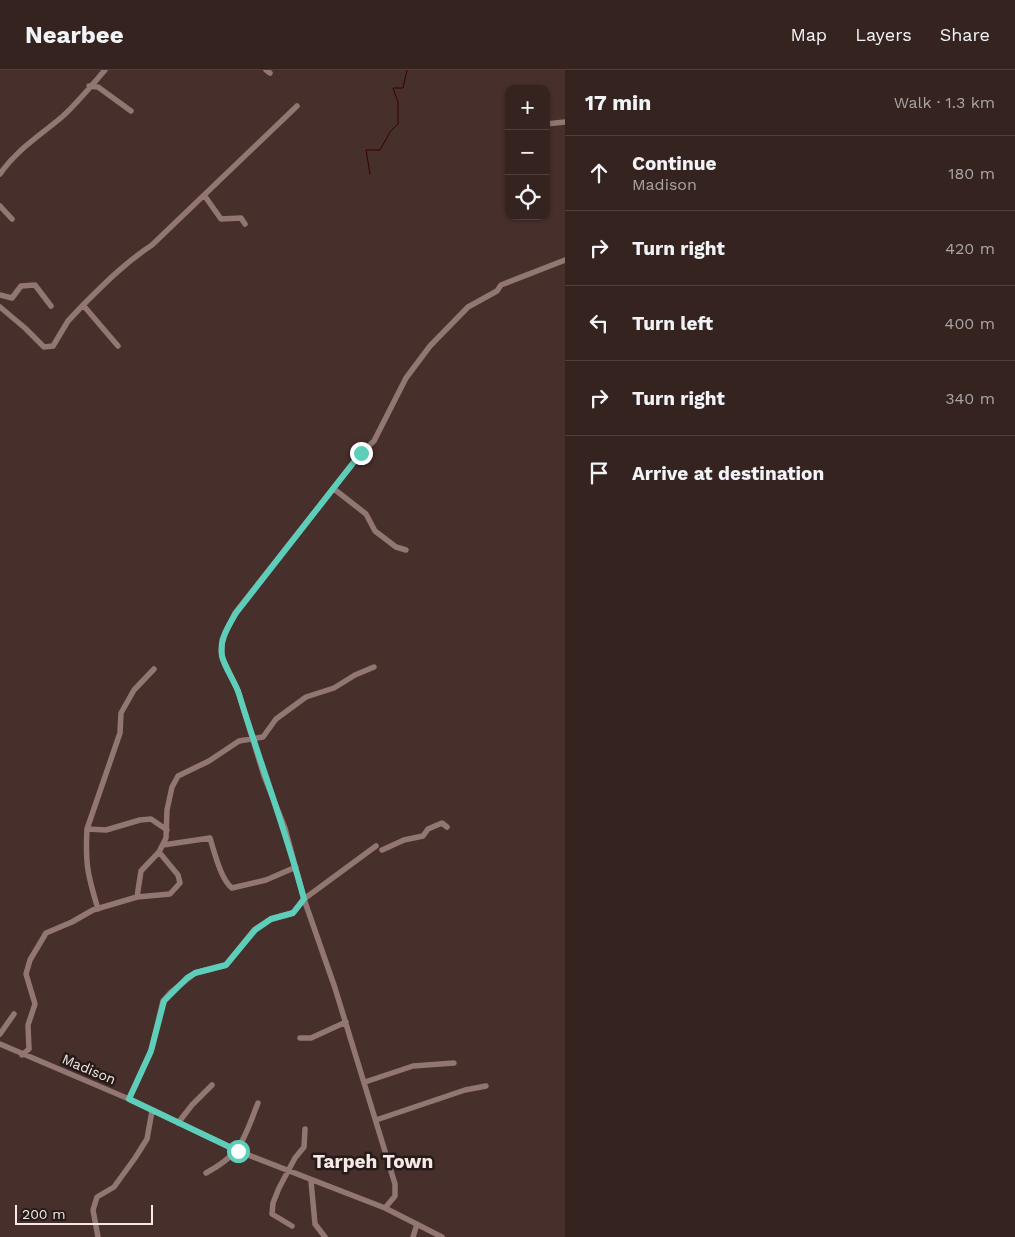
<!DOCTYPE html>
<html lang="en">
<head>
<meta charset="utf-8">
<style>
  :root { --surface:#352320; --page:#402f2d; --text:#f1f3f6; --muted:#aaa4a5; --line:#4f403e }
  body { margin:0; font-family:"Work Sans",sans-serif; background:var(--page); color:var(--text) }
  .controls { position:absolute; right:15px; top:15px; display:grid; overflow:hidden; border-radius:10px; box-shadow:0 1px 4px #0004 }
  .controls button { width:45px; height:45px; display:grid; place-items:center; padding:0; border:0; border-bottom:1px solid var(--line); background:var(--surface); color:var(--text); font:25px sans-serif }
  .scale { position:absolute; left:15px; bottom:12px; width:138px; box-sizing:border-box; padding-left:5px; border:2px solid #f8e8e5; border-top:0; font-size:14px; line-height:18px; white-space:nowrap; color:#f8e8e5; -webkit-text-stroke:4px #251b19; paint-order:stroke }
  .stop { position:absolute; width:15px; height:15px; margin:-11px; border:4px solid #5dceb9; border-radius:50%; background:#fff }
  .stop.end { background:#5dceb9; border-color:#fff; box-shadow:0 1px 5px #0008 }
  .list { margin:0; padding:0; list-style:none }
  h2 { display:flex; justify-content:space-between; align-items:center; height:65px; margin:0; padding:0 20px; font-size:21px }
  h2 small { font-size:16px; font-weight:400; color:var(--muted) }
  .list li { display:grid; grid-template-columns:32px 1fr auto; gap:15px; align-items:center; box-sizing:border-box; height:75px; padding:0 20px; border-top:1px solid var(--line) }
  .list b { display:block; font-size:19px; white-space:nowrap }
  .list p { margin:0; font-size:16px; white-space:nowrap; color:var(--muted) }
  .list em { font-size:16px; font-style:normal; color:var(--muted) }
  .icon { flex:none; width:28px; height:28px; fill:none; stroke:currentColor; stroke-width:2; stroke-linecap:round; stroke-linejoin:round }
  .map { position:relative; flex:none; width:565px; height:1167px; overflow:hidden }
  header { display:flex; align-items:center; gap:30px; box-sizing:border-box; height:70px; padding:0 25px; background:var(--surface); border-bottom:1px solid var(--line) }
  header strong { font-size:24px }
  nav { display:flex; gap:28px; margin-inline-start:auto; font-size:18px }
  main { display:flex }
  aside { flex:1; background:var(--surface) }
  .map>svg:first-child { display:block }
</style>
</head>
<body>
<header>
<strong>Nearbee</strong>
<nav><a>Map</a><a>Layers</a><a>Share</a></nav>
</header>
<main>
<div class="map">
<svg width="565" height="1167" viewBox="0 0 565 1167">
  <rect width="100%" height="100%" fill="#472f2b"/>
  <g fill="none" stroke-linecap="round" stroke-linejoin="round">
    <path stroke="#3a0000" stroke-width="1" d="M370,104L366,80H380L390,62L398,54V32L393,18H403L407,0"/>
    <path stroke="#917671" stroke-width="5.5" d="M266,0L270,3
      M89,16L98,17L131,41
      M546,54L565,52
      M508,62H509
      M0,104C17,79 41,65 63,46C77,33 92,15 105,0
      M204,125L221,149L241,148L245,154
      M0,136L12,149
      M0,225L12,228L21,216L35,215L51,236
      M83,235C105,213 126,192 152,175L297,36
      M0,237L25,258L44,277L53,276L68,251L83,235L118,276
      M334,419L366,444L375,461L396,477L406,480
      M154,599L134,620L121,643L120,663L87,759L106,760L140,750L151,749L167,760
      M87,759C85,794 88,806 98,839
      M163,775L210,768C214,781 221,810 232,818L266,810L296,797
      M382,780L404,770L423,766L428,759L442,753L447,757
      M137,827L170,824L180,813L178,805L159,782
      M0,964L14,944
      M300,968H311L346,952
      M0,974L129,1029L238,1081L385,1138L442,1167
      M22,985L29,979L28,955L35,934L26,904L30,890L46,863L72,852L93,840L137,827L141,801L159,782L166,768L167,740L172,717L178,706L209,691L239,671L263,667L276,649L306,627L334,618L355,605L374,597
      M365,1012L413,996L454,993
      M129,1029L151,981L163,931L170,923L195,903L226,895L255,859L271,849L293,843L304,829L376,776
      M376,1050L465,1020L486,1016
      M178,1053L192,1035L212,1015
      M206,1103C243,1083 243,1070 258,1033
      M311,1111L315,1154L325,1167
      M385,1138L395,1126V1114L335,918L304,829L285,758L264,706L238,621L222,587V570L235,543L361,383L374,371L406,308L430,276L468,237L497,221L501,215L565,190
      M292,1156L272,1144L273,1133L279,1118L295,1088L304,1077L305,1059
      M98,1167L93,1140L97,1127L114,1117L135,1088L147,1069L152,1041
      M413,1167L417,1154"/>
  </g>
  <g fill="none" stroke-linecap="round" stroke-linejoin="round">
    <path stroke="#5dceb9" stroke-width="6" d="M238,1081L129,1029L151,981L164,931L187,908L195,903L226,895L255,860L271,849L293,843L304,829C286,760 260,693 239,624C235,611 225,599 222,586C219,570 228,557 236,543L361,383"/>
  </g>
  <g text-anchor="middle" stroke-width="5" stroke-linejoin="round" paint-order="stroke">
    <g font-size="14" fill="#f8e8e5" stroke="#251b19">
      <text transform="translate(89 999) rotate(23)" y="5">Madison</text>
    </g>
    <g font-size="19" font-weight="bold" fill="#f8e8e5" stroke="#251b19">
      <text x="373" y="1098">Tarpeh Town</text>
    </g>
  </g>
</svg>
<div class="controls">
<button>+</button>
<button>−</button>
<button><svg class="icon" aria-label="locate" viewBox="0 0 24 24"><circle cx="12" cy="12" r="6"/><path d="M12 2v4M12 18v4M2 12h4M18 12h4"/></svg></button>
</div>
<div class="scale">200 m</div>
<div class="stop" style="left:238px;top:1081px"></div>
<div class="stop end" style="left:361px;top:383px"></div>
</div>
<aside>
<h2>17 min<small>Walk · 1.3 km</small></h2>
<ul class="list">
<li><svg class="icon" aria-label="ahead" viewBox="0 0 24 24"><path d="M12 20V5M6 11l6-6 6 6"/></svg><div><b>Continue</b><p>Madison</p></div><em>180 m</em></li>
<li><svg class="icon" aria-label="right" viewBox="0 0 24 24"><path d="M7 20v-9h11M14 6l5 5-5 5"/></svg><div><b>Turn right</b></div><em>420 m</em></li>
<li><svg class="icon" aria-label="left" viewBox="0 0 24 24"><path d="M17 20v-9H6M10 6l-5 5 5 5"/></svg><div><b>Turn left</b></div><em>400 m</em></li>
<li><svg class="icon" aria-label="right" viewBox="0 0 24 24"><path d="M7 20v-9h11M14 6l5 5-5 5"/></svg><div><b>Turn right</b></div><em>340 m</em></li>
<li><svg class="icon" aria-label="arrive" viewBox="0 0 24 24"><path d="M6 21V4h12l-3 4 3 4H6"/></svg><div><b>Arrive at destination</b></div></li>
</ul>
</aside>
</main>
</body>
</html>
